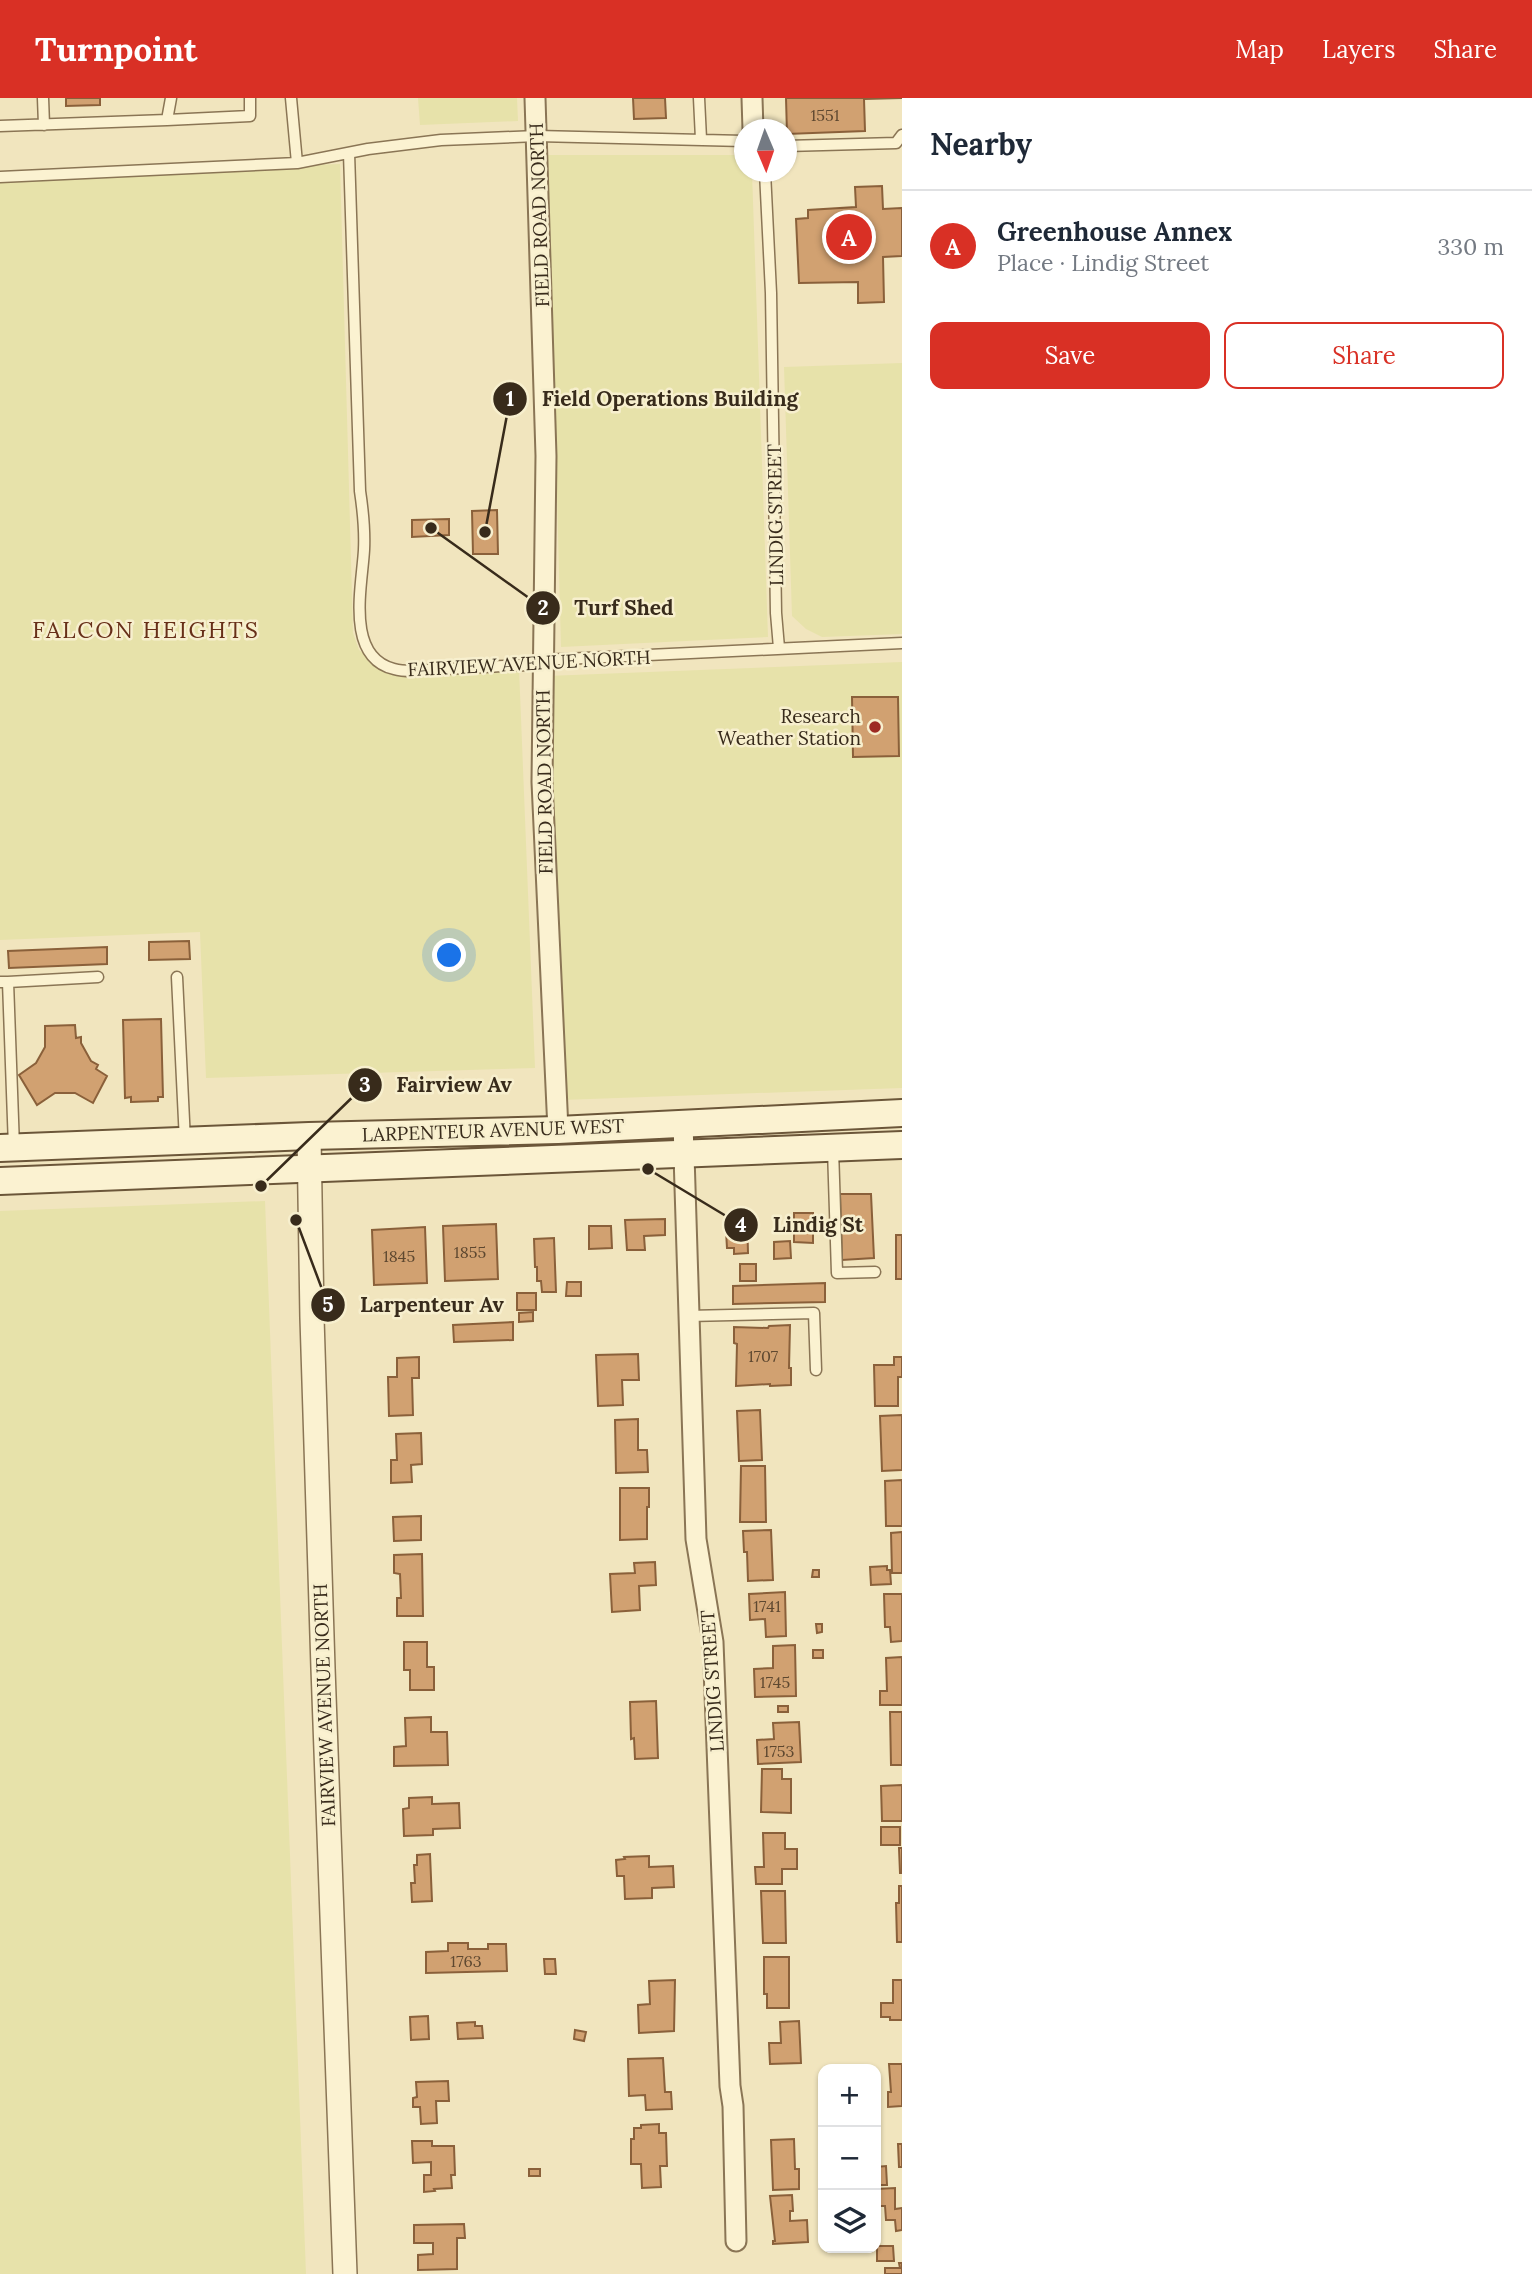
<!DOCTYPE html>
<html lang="en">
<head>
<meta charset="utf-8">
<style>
  :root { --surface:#fff; --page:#f2f2f3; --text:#1f2937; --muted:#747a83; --line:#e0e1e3; --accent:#d93025 }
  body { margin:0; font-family:Lora,serif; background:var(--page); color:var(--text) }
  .controls { position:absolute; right:21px; bottom:21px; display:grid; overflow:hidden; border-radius:14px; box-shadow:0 2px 5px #0004 }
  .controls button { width:63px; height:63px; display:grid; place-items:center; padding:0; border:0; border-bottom:2px solid var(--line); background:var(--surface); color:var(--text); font:35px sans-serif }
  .compass { position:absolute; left:734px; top:21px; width:63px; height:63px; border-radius:50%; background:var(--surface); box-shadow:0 2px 5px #0004; rotate:178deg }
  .you { position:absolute; left:450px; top:858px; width:24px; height:24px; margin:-18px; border:5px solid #fff; border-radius:50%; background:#1a73e8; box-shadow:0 0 0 10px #1a73e833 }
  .badge { display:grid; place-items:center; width:46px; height:46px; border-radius:50%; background:var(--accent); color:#fff; font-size:23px; font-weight:700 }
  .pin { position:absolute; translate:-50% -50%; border:4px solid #fff; box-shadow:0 2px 7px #0006 }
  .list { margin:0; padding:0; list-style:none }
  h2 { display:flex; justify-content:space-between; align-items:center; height:91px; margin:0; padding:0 28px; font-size:30px }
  h2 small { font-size:23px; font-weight:400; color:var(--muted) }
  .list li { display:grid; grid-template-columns:46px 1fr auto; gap:21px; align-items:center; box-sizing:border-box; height:112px; padding:0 28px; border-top:2px solid var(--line) }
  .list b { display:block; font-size:26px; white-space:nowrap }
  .list p { margin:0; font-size:23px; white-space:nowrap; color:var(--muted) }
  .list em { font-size:23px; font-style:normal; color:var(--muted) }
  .actions { display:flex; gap:14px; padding:21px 28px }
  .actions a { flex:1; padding:16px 0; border:2px solid var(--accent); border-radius:14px; text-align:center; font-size:24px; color:var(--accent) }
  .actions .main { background:var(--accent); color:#fff }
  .icon { flex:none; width:38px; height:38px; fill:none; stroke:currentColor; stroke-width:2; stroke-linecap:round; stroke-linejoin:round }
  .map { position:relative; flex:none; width:902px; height:2176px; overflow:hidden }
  header { display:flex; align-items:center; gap:42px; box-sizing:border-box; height:98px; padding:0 35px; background:var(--accent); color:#fff }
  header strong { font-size:33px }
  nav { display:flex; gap:38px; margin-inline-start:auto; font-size:24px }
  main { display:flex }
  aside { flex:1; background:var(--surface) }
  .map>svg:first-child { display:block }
</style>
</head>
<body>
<header>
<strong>Turnpoint</strong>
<nav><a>Map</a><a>Layers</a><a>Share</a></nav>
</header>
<main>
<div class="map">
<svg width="902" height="2176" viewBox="0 0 902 2176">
  <rect width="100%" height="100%" fill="#f1e5be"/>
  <path fill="#e7e2aa" d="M418,0H517L518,23L420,27Z
    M548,57H744V74H752L768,539L561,549Z
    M340,66L353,535L359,552L378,566L395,574L519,570L535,970L206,980L200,834L0,842V78Z
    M902,265V536L822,539L806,531L792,518L784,269Z
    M902,564V990L562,1002L547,578Z
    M265,1103L306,2176H0V1113Z"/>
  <path fill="#d1a171" stroke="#8a603a" stroke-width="2" d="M66,0H100V7L66,8Z
    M633,0H665L666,20L634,21Z
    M786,0H902L864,1L865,33L787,36Z
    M882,88L883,111L902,110V158L883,159L884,204L858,205V184L799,185L796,121L808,120V112L856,109L855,89Z
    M497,412L498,456H473L472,413Z
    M449,421V437L412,439V422Z
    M852,599H898L899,658L853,659Z
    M189,843L190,861L149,862V844Z
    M107,849V866L9,870L8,853Z
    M161,921L163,999H158V1003L131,1004V999L125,1000L123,922Z
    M75,927L76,940L81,939V945L91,963L98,967L96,971L107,978L93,1005L75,995H55L37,1007L19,977L36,965L45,949V928Z
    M840,1096H871L874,1160L842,1162Z
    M747,1115L748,1155L734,1156V1150H727L726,1133H732L731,1116Z
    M794,1115H813V1145L794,1144Z
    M665,1121V1137L644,1138L645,1152H627L625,1122Z
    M496,1126L498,1181L445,1183L443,1128Z
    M589,1128H611L612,1150L589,1151Z
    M425,1129L427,1185L374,1187L372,1132Z
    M896,1137H902V1181H896Z
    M554,1140L556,1194H542L541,1183H537V1169H535L534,1141Z
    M790,1143L791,1160L774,1161V1144Z
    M740,1166H756V1183H740Z
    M567,1184H581V1198H566Z
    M825,1185V1204L733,1206V1188Z
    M517,1195H536V1212H517Z
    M533,1214V1223L519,1224V1215Z
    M513,1224V1242L454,1244L453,1227Z
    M790,1227L789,1270H791V1287L770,1288V1286L736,1288L737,1246L734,1245V1229L768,1230L769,1228Z
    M638,1256L639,1282H622L623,1307L598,1308L596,1257Z
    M419,1259V1280H412L413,1317L389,1318L388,1279H397V1260Z
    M894,1259H902V1279H898V1308H875L874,1267H894Z
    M760,1312L762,1362L739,1363L737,1313Z
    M902,1317V1372L882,1373L880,1318Z
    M638,1321V1352H647L648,1374L616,1375L615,1322Z
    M421,1335L422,1366L411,1367L412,1384L391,1385V1362H397L396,1336Z
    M741,1368H765L766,1424H740Z
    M902,1382V1428H886L885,1383Z
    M620,1390H649V1409H647V1441L620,1442Z
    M421,1418V1442L394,1443L393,1419Z
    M771,1432L773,1482L748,1483L747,1454H744L743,1433Z
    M902,1434V1475H892L891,1435Z
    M422,1456L423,1518H397V1500H401L400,1476L394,1475V1457Z
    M655,1464L656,1487L639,1488L640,1512L612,1514L610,1476L635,1475L634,1465Z
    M887,1468V1472H890L891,1486L871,1487L870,1469Z
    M813,1472H819V1479H812Z
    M785,1494L786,1538L766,1539L765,1521L750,1522L749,1496Z
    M884,1496H902V1543L891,1544L890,1529H885Z
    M816,1526H822V1534L817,1535Z
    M404,1544H427V1569H434V1592H410V1572H404Z
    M795,1547L796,1598L755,1599L754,1571L773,1570V1548Z
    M813,1552H823V1560H813Z
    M902,1559V1607H880V1593H887L886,1560Z
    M656,1603L658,1660L635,1661L634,1640L631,1641L630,1604Z
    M778,1608H788V1614H778Z
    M890,1614H902V1667H891Z
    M431,1619V1634H447L448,1667L394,1668V1649L406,1648L405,1620Z
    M799,1624L801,1664L758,1666L757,1642L774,1641L773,1625Z
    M762,1671H782V1681H791V1715L761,1714Z
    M902,1687V1723H882L881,1688Z
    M432,1699V1706L459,1705L460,1730L433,1731V1737L404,1738L403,1711L409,1710V1700Z
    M881,1729H900V1747H881Z
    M763,1735H785V1751H797V1771H782V1786H756L755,1769H764Z
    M899,1750H902V1775H900Z
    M430,1756L432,1803L412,1804L411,1785H415L414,1767H417V1757Z
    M649,1758V1769L673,1768L674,1789L652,1790V1800L625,1801L624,1778H617L616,1762L625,1761L624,1759Z
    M899,1788H902V1844H897L896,1805H899Z
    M761,1793H785L786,1845H763Z
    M448,1845H468V1851H488V1846H506L507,1873L426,1875V1854L448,1853Z
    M764,1859H789V1910H767V1896H764Z
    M544,1861H555L556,1876H545Z
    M675,1882L674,1933L639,1935L638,1907L650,1906L649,1883Z
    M893,1882H902V1922H890V1919H881V1905H893Z
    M428,1918L429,1941L411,1942L410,1919Z
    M799,1923L801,1965L770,1966L769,1945H781L780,1924Z
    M475,1924V1928H482L483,1940L458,1941L457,1925Z
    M575,1932L586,1934L584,1943L574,1941Z
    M663,1960L665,1994H671L672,2011L646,2012L645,1997L629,1998L628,1961Z
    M889,1966H902V2008L888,2009V1994H891Z
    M448,1983L449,2003H436L437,2025L421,2026L420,2009H413V2000L417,1999L416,1984Z
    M659,2026V2035H666L667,2068H660L661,2089L642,2090L641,2066H631V2041H634V2030H641V2027Z
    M794,2041L795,2071H799V2091L773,2092L771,2042Z
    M412,2043H432V2048H454L455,2077H451L452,2090L434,2091L435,2093L424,2094V2077H431V2064L413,2065Z
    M898,2046H902V2069H899Z
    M886,2068L887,2087H876V2069Z
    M529,2071H540V2078H529Z
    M895,2090V2111L902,2110V2132L896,2133L895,2122H886L885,2108H876V2091Z
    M792,2097L793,2113H790V2123L807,2122L808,2144L773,2146V2143H775L770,2098Z
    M464,2126L465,2140H457V2171L418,2172V2157L433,2156V2145H414V2127Z
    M877,2148H893L894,2163H877Z
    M899,2165H902V2176H885V2170H900Z"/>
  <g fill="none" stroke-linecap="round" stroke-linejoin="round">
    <defs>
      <path id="service" d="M43,0L44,27
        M291,0L297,65
        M699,0L701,41
        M167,22L250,18V0
        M0,28L167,22L171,0
        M786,48L896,45L902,37
        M349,55L360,393C363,413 365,432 364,452C362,488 345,559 394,571C408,575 427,572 442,571C470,570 499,568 528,567L543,562L902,545
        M765,74L771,195L776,515L779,550
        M0,79L297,65L368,51L441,42L537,38L744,43
        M177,879L185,1043
        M0,884H8L14,1049
        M8,884L98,879
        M833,1051L837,1175L875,1174
        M688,1218L814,1215L816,1272"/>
      <path id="minor" d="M535,0L546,358L542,684L558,1032
        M752,0L753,32
        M683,1025L696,1441L713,1544L730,1988L733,2008L736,2143"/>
      <path id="tertiary" d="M309,1038L312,1220L323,1570L345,2176"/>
      <path id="secondary" d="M0,1050L309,1038L558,1032L902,1015
        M0,1083L902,1047"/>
    </defs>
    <use href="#service" stroke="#8a7555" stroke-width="13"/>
    <use href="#minor" stroke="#8a7555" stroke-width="23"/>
    <use href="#tertiary" stroke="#8a7555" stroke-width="26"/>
    <use href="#secondary" stroke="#6b5639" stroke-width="30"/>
    <use href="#service" stroke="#fbf2d1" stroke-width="10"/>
    <use href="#minor" stroke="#fbf2d1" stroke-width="19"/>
    <use href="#tertiary" stroke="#fbf2d1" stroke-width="23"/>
    <use href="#secondary" stroke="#fbf2d1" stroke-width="26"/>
  </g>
  <circle fill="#9d2a22" stroke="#f7efce" stroke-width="2.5" cx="875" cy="629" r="7"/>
  <g text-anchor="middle" stroke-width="5" stroke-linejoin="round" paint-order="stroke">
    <g font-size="16" fill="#5e4830">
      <text x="825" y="23">1551</text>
      <text x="470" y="1160">1855</text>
      <text x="399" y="1164">1845</text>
      <text x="763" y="1264">1707</text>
      <text x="767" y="1514">1741</text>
      <text x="775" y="1590">1745</text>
      <text x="779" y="1659">1753</text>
      <text x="466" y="1869">1763</text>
    </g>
    <g font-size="19" fill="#382b1b" stroke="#f7efce">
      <text transform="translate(539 117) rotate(-92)" y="7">FIELD ROAD NORTH</text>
      <text transform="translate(775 417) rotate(-91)" y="7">LINDIG STREET</text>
      <text transform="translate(529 565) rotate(-3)" y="7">FAIRVIEW AVENUE NORTH</text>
      <text transform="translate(544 684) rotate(-91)" y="7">FIELD ROAD NORTH</text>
      <text transform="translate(493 1032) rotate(-2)" y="7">LARPENTEUR AVENUE WEST</text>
      <text transform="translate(712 1583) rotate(-94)" y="7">LINDIG STREET</text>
      <text transform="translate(324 1607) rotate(-92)" y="7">FAIRVIEW AVENUE NORTH</text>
    </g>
    <g font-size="19" fill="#382b1b" stroke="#f7efce" text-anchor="end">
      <text x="861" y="625">Research<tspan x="861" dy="22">Weather Station</tspan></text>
    </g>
    <g font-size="23" letter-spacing="2" fill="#672f18" stroke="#f7efce">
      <text x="146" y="540">FALCON HEIGHTS</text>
    </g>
  </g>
  <path fill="none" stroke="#382b1b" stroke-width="2.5" d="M485 434L510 301M431 430L543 510M261 1088L365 987M648 1071L741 1127M296 1122L328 1207"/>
  <g fill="#382b1b" stroke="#f7efce" stroke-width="2.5">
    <circle cx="485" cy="434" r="7"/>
    <circle cx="431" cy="430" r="7"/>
    <circle cx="261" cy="1088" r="7"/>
    <circle cx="648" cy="1071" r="7"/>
    <circle cx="296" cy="1122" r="7"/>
    <circle cx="510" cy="301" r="18"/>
    <circle cx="543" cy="510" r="18"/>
    <circle cx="365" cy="987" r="18"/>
    <circle cx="741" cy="1127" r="18"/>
    <circle cx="328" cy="1207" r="18"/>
  </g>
  <g font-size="21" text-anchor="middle" font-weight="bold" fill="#fff">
    <text x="510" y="308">1</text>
    <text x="543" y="517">2</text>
    <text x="365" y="994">3</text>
    <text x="741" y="1134">4</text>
    <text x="328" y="1214">5</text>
  </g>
  <g font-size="21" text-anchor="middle" font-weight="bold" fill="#382b1b" stroke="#f7efce" stroke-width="5" stroke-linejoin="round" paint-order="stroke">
    <text x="670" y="308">Field Operations Building</text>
    <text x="624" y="517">Turf Shed</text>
    <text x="454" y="994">Fairview Av</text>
    <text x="818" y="1134">Lindig St</text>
    <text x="432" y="1214">Larpenteur Av</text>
  </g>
</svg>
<div class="controls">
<button>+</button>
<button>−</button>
<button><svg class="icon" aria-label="layers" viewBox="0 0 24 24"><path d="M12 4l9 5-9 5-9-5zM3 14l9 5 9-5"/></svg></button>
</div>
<svg class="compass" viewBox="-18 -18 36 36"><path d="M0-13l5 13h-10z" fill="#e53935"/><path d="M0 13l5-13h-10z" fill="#747a83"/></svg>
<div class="you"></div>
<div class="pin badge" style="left:849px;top:139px">A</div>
</div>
<aside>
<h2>Nearby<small></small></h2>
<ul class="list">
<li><span class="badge">A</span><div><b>Greenhouse Annex</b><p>Place · Lindig Street</p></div><em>330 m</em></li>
</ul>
<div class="actions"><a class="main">Save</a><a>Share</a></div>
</aside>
</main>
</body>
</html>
